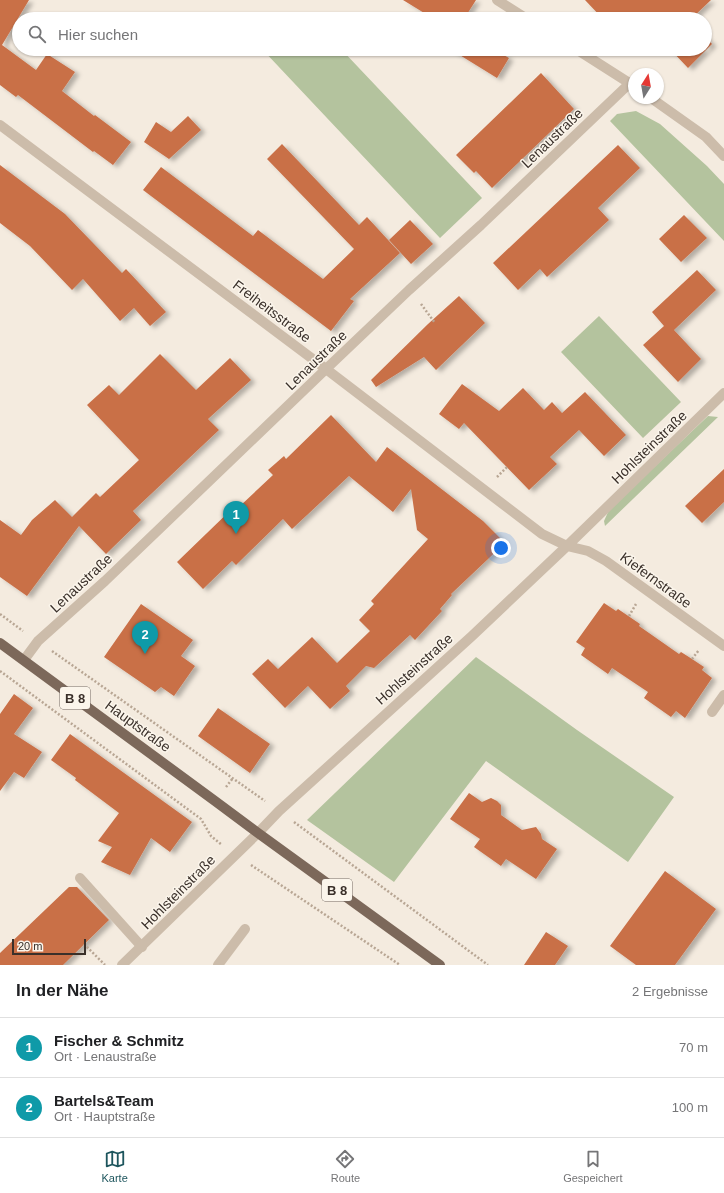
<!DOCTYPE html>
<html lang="de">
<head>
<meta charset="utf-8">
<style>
  :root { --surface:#fff; --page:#f6f6f6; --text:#202124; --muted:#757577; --line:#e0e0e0; --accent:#1d555d }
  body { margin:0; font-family:Helvetica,sans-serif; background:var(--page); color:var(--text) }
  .compass { position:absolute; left:628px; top:68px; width:36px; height:36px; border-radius:50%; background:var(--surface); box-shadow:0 1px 3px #0004; rotate:11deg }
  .scale { position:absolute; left:12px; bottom:10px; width:74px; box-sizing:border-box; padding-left:4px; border:2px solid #3a302a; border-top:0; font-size:11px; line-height:14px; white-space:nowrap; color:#3a302a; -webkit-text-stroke:3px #fbf5eb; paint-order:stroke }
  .you { position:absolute; left:501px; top:548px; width:14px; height:14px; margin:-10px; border:3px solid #fff; border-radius:50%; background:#1a73e8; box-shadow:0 0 0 6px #1a73e833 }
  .badge { display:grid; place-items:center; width:26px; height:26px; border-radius:50%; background:var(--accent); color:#fff; font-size:13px; font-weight:700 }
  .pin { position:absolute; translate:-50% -33px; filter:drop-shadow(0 1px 2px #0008) }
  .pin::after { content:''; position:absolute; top:21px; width:14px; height:12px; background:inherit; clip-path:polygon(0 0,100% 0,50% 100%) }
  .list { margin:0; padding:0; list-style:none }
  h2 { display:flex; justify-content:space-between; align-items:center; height:52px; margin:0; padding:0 16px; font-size:17px }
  h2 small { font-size:13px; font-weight:400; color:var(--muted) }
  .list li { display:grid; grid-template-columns:26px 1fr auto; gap:12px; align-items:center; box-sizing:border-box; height:60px; padding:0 16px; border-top:1px solid var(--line) }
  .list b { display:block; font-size:15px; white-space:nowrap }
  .list p { margin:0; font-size:13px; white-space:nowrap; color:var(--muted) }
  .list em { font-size:13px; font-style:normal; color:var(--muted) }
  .icon { flex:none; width:22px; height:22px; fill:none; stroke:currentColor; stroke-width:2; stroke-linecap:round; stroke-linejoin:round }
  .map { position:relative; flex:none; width:724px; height:965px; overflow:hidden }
  .search { position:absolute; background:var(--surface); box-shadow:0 1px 3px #0004; left:12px; right:12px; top:12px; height:44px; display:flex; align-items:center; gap:10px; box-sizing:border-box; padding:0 14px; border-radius:22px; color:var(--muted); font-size:15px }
  .sheet { height:172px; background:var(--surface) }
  nav { display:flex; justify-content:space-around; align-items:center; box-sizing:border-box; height:56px; border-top:1px solid var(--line); background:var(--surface); font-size:11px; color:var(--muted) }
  nav a { display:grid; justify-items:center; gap:2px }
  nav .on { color:var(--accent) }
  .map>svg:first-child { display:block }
</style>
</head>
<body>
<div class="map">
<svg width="724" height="965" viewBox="0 0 724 965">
  <defs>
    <filter id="shadow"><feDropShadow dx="4.5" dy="2.5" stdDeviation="2" flood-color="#0004"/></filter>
  </defs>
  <rect width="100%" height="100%" fill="#f4ebdf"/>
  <path fill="#b4c39e" d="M262,49H341L482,198L440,238Z
    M636,111L660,124L707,166L724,184V241L610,121L617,114Z
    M599,316L681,402L643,438L561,352Z
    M708,416L718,417L605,526L604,521L609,510Z
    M476,657L577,730L674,797L628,862L486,761L394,882L307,820Z"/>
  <path fill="#c96f47" filter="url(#shadow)" d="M0,0H29L2,45L36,70L47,54L75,72L62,91L94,116L95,115L131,142L113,165L94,151L93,152L18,95L16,97L0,85Z
    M403,0H476L464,19H434Z
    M585,0H711L691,19H603Z
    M705,36L712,44L688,68L670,49H705Z
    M450,49H493L509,58L497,78Z
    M541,73L574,109L492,188L476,171L474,173L456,155Z
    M188,116L201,130L169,159L144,142L156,122L171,132Z
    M282,144L359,225L367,217L400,253L350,299L354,301L331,331L143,190L161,167L253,236L258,230L323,279L354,249L267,159Z
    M618,145L640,168L598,208L609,220L547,277L540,269L518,290L493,263Z
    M0,165L65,214L122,273L126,269L166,312L150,326L134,308L120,321L83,279L72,290L30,246L0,223Z
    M684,215L707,238L681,262L659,239Z
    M410,220L433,244L411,264L389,240Z
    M697,270L716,290L674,330L701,359L678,382L643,345L664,326L652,312Z
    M459,296L485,323L436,370L424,357L376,387L371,380L428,324Z
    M160,354L196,390L230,358L251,380L208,419L219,430L133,511L141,520L106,554L79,526L27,596L0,577V520L21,535L32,520L55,500L72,517L96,493L100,497L139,460L87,405L109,385L119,395Z
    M462,384L499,411L523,388L544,410L552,402L562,413L585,392L626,435L604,456L579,430L550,457L557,464L529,490L464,423L459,429L439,414Z
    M331,415L376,462L387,447L483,521L505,543L451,594L452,595L440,609L442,611L415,640L410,635L374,668L366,666L346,686L350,691L330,709L308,686L285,708L252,674L268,659L278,669L312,637L337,663L370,631L359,620L374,604L371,601L428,539L417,530L411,489L393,512L349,476L292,529L283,519L236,565L232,561L203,589L177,562L237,504L240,506L273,475L268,470L284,456L286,459Z
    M724,469V502L702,523L685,506Z
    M604,603L616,611L618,609L640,624L639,626L679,654L681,652L692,659L704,667L702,670L712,678L685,718L676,711L671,717L644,698L648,692L612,668L608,674L581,655L585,648L576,642Z
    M141,604L193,640L181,656L195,666L174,696L161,687L155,692L104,657Z
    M14,694L33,708L14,734L42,752L24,778L14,772L0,791V714Z
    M218,708L270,744L250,773L198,736Z
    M70,734L192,822L170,852L151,838L130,875L101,862L112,847L98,841L119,813L75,780L76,778L51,760Z
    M469,793L482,802L491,798L497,801L501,805V815L522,830L536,827L541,834L542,839L557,849L536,879L506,859L501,866L474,847L480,839L450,819Z
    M665,871L716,909L675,965H636L610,946Z
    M69,887H77L109,920L63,965H0V953Z
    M546,932L568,946L555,965H524Z"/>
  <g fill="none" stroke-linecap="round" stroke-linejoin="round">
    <path stroke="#b8a694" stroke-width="2.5" stroke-dasharray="2 2" stroke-linecap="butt" d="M421,304L435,323
      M497,477L507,467
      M0,614L23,631
      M629,616L636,604
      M52,651L265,801
      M692,659L699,650
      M0,671L201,819L211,836L222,845
      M226,787L233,778
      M294,822L488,965
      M251,865L400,965
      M84,944L105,965"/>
    <path stroke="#ccbcaa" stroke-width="10" d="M712,712L724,695
      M80,878L142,947
      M218,965L245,929"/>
    <path stroke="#ccbcaa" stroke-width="10" d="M497,0L527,19
      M576,49L634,86
      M651,98L706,137L724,156
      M0,125L326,369L542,534L567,546L588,551L606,561L724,646
      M24,660L38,641L105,581L326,369L409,290L481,225L630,83
      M122,965L258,833L279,811L472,636L567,546L724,393"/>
    <path stroke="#7c685a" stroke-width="10" d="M0,643L215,801L258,833L440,965"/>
  </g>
  <g text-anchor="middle" stroke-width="3" stroke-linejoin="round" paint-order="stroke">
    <g fill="#fbf5eb" stroke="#746b64" stroke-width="1">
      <rect x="60" y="687" width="30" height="22" rx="3"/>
      <rect x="322" y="879" width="30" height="22" rx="3"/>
    </g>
    <g font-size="13" font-weight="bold" fill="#3a302a">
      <text x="75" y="703">B 8</text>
      <text x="337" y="895">B 8</text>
    </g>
    <g font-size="14" fill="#3a302a" stroke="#fbf5eb">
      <text transform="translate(552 138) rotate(-44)" y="5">Lenaustraße</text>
      <text transform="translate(272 311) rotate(37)" y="5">Freiheitsstraße</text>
      <text transform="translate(316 360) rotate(-44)" y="5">Lenaustraße</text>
      <text transform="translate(649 447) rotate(-44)" y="5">Hohlsteinstraße</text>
      <text transform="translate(656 580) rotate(36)" y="5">Kiefernstraße</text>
      <text transform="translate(81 583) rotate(-43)" y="5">Lenaustraße</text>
      <text transform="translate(414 669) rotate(-42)" y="5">Hohlsteinstraße</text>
      <text transform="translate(138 726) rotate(36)" y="5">Hauptstraße</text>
      <text transform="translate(178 892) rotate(-45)" y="5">Hohlsteinstraße</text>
    </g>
  </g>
</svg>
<svg class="compass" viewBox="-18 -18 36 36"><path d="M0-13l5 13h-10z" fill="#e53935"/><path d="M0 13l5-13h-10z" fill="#757577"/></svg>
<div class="scale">20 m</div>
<div class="you"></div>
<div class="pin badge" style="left:236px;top:534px;background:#0f9aa8">1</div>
<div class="pin badge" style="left:145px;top:654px;background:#0f9aa8">2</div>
<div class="search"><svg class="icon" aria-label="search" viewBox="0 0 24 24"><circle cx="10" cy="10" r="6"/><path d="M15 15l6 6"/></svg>Hier suchen</div>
</div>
<section class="sheet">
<h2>In der Nähe<small>2 Ergebnisse</small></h2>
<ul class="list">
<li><span class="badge" style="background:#0f9aa8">1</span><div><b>Fischer &amp; Schmitz</b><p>Ort · Lenaustraße</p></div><em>70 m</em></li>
<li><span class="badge" style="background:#0f9aa8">2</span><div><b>Bartels&amp;Team</b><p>Ort · Hauptstraße</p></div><em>100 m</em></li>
</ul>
</section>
<nav>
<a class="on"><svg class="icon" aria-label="map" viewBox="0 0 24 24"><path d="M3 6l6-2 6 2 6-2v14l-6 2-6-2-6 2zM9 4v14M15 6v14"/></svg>Karte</a>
<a><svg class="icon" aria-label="directions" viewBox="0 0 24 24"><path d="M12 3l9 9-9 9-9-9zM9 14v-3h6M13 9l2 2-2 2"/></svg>Route</a>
<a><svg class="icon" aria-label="saved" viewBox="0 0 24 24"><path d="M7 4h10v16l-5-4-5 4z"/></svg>Gespeichert</a>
</nav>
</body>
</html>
